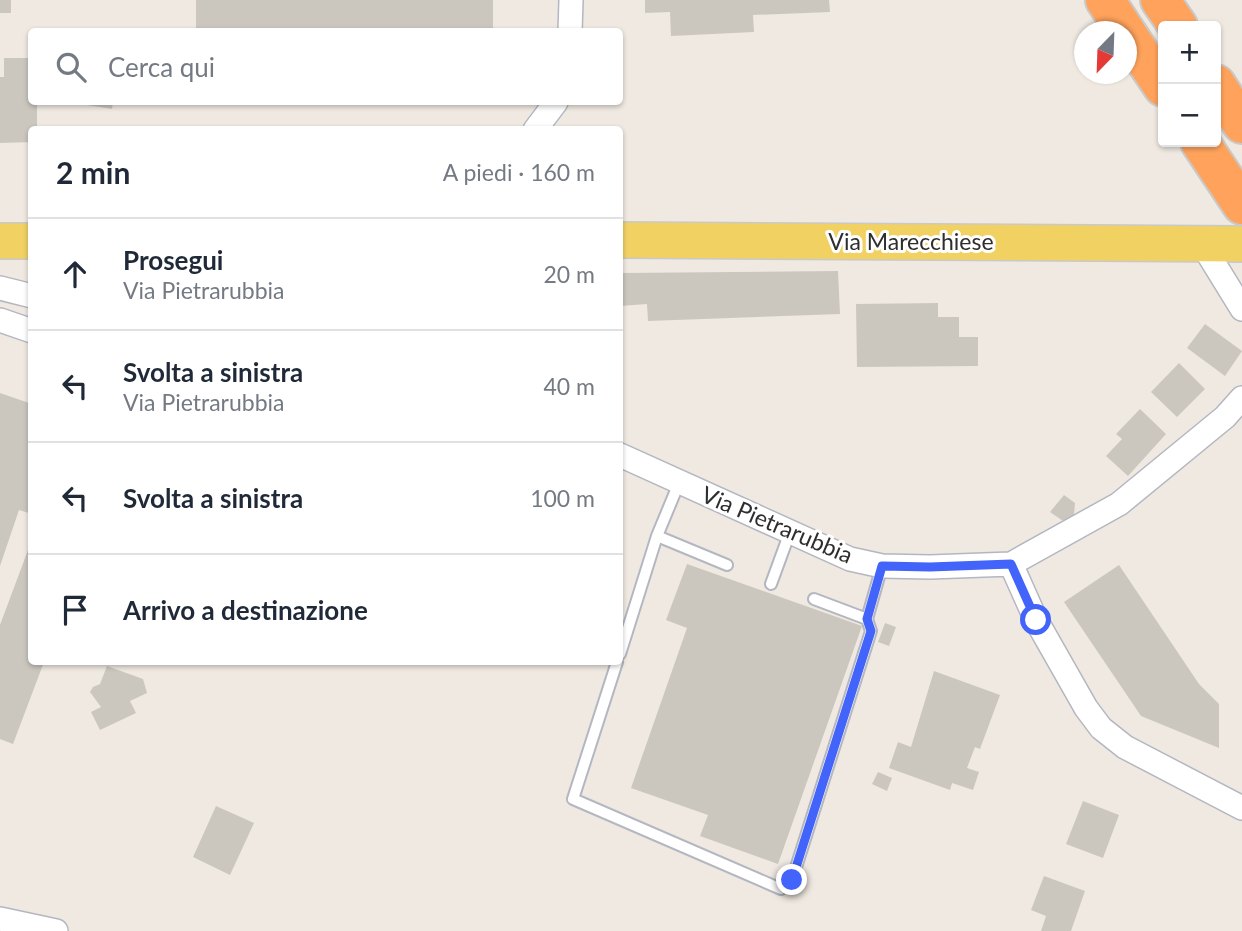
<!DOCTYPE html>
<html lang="it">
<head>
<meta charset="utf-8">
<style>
  :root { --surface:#fff; --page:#f2f2f3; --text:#1f2937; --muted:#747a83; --line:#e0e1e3 }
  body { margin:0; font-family:Lato,sans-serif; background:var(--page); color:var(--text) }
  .controls { position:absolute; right:21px; top:21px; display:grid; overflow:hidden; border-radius:7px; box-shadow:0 2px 5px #0004 }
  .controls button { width:63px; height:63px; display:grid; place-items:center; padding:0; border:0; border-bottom:2px solid var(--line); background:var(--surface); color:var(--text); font:35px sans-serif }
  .compass { position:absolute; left:1074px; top:21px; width:63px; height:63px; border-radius:50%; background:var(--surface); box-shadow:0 2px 5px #0004; rotate:203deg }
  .stop { position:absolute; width:21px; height:21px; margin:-16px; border:5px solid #4264fb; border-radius:50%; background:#fff }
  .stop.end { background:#4264fb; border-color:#fff; box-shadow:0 2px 7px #0008 }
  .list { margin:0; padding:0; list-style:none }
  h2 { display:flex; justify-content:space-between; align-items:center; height:91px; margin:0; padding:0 28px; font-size:30px }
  h2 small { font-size:23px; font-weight:400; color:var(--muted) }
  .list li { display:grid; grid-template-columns:46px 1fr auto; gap:21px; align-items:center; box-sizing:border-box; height:112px; padding:0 28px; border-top:2px solid var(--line) }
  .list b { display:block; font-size:26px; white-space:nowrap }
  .list p { margin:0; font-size:23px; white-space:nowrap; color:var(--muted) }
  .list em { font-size:23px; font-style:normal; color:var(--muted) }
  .icon { flex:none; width:38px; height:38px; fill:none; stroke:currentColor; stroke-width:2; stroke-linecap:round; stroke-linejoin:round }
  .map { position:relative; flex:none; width:1242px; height:931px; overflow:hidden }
  .search { position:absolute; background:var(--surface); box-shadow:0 2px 5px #0004; left:28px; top:28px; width:595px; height:77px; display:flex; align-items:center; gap:18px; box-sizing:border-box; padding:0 24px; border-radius:7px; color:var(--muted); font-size:26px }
  .panel { position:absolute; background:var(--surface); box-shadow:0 2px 5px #0004; left:28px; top:126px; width:595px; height:539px; border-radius:7px }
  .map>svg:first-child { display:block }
</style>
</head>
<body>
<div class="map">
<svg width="1242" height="931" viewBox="0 0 1242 931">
  <rect width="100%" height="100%" fill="#efe9e1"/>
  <path fill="#cbc7bf" d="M0,0H11V13H0Z
    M196,0H493V32H196Z
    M645,0H829L830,12L753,15L754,32L671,36L670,12L645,13Z
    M4,58H32V102H37V130H32V142L0,143V77H4Z
    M68,102H113L112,109Z
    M838,271L840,314L648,321L647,304L620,306V273Z
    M938,303V317H959V337H978V366L857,367L856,304Z
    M1205,324L1242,351L1225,376L1187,348Z
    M1179,363L1205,389L1177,417L1151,392Z
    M0,393L32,404V473L28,484L32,486V514L19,510L0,566Z
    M1140,409L1166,434L1128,476L1106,456L1122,439L1116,434Z
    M1064,495L1075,503L1074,515L1063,521L1050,512Z
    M31,542L32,662H44L13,744L0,739V625Z
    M687,564L862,626L778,864L700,836L708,815L631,788L687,628L666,620Z
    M1119,565L1199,684L1219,704V748L1141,716L1064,602Z
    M885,623L896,627L889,646L878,642Z
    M107,666L143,679L147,693L130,701L136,713L100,730L91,712L101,707L90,692L93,687L100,684Z
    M934,671L1000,695L980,749L975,747L967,768L979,772L973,790L952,783L950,790L889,768L898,742L911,747Z
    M878,772L892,778L887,791L872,784Z
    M1083,801L1119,815L1103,858L1066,844Z
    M216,806L254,823L230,875L193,857Z
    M1044,876L1085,891L1071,931H1041L1046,916L1031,910Z"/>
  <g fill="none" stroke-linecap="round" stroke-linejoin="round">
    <defs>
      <path id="service" d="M657,536L727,565
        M771,584L790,532
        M814,599L867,619
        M620,654L657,536L679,483
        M617,662L573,799L781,889L792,880L871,631L867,619L882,566"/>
      <path id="minor" d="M570,32L571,0
        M535,130L556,102
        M1202,244L1242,309
        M0,288L32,296
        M0,320L32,331
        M620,455L850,559L882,566L930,567L1011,564L1119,504L1225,417L1242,398
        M1011,564L1036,620L1086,708L1101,728L1125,747L1242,808
        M0,919L56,931"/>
      <path id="primary" d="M620,240L1242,244
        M0,241H32"/>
      <path id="motorway" d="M1105,0L1126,32
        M1160,0L1178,26
        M1126,32L1163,87
        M1216,84L1242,124
        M1200,142L1242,205"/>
    </defs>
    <use href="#service" stroke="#b4b7c1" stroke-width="14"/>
    <use href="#minor" stroke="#b4b7c1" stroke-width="26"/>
    <use href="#primary" stroke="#c9c9c9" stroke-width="38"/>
    <use href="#motorway" stroke="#c9c9c9" stroke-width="42"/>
    <use href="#service" stroke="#fff" stroke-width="10"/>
    <use href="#minor" stroke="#fff" stroke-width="23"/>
    <use href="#primary" stroke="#f2d163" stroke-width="35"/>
    <use href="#motorway" stroke="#ffa35c" stroke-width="38"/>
  </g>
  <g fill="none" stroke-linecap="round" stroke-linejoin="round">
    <path stroke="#4264fb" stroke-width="9" d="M792,880L871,631L867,619L882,566L930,567L1011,564L1036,620"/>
  </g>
  <g text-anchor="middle" stroke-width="6" stroke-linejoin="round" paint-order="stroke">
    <g font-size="23" fill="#2e2e2e" stroke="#fff">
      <text x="911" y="250">Via Marecchiese</text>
      <text transform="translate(777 525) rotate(23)" y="8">Via Pietrarubbia</text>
    </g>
  </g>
</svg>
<div class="controls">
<button>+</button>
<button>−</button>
</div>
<svg class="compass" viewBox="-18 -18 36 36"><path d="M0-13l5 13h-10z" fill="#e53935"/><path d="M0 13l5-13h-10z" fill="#747a83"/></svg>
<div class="stop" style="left:1036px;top:620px"></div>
<div class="stop end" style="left:792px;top:880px"></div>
<div class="search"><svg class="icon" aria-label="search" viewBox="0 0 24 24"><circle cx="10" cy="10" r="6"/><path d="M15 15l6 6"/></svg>Cerca qui</div>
<section class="panel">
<h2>2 min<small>A piedi · 160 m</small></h2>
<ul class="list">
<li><svg class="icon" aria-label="ahead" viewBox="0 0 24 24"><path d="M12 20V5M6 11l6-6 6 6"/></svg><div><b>Prosegui</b><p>Via Pietrarubbia</p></div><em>20 m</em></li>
<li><svg class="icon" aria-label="left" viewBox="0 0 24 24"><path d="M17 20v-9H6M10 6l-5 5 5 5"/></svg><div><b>Svolta a sinistra</b><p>Via Pietrarubbia</p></div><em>40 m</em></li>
<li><svg class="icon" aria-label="left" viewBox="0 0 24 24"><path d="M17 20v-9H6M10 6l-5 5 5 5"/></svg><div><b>Svolta a sinistra</b></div><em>100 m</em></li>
<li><svg class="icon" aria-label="arrive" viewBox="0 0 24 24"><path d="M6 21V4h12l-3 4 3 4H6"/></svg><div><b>Arrivo a destinazione</b></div></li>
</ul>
</section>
</div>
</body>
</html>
